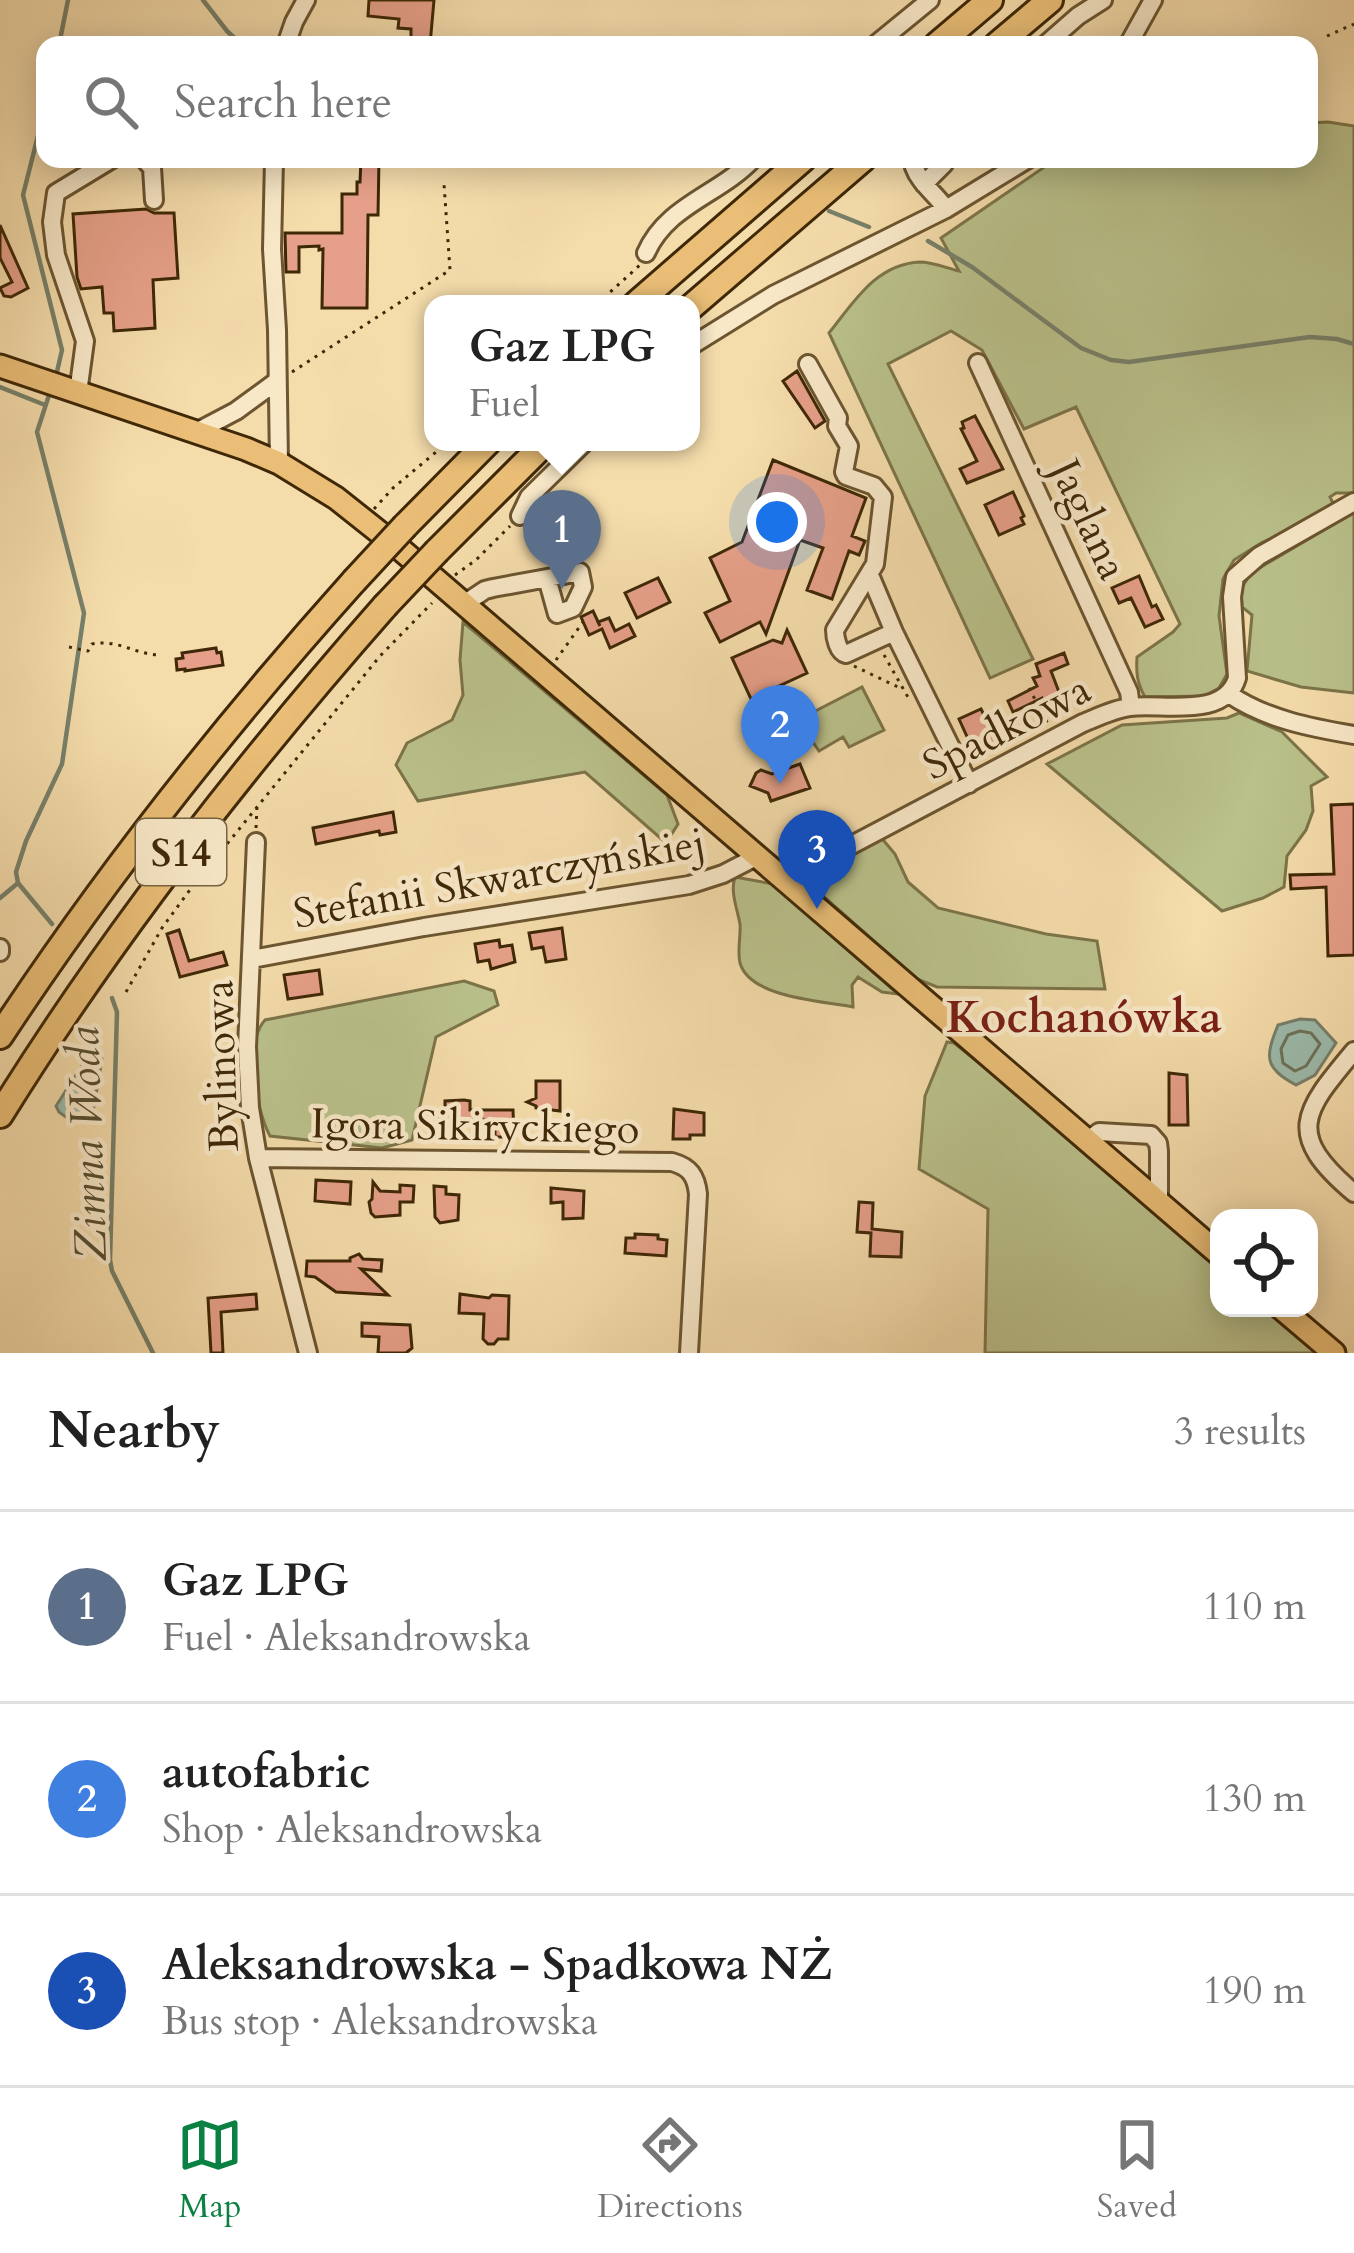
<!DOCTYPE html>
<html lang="en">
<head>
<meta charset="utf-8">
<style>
  :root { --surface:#fff; --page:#f2f2f2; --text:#222; --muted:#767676; --line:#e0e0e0; --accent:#0b8043 }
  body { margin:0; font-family:Cardo,serif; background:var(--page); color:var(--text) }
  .controls { position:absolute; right:36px; bottom:36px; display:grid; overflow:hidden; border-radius:24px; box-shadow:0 6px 30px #0003 }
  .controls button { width:108px; height:108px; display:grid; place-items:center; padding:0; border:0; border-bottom:3px solid var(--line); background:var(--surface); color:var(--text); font:60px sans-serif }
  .you { position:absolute; left:777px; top:522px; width:42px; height:42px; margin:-30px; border:9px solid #fff; border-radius:50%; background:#1a73e8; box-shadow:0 0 0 18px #1a73e833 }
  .badge { display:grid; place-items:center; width:78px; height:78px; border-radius:50%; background:var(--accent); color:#fff; font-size:39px; font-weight:700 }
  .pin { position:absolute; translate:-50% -99px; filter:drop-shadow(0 3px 6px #0008) }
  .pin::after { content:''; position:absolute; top:63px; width:42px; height:36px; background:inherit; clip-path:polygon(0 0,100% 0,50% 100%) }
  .popup { position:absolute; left:424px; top:295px; width:276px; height:156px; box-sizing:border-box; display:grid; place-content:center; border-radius:24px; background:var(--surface); filter:drop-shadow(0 3px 9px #0005); font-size:39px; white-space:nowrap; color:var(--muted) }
  .popup b { font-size:45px; color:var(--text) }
  .popup::after { content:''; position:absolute; left:50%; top:100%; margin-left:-24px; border:24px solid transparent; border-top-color:var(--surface) }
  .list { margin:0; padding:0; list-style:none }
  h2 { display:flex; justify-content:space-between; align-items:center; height:156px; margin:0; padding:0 48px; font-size:51px }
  h2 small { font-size:39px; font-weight:400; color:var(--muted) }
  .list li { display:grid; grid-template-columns:78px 1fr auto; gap:36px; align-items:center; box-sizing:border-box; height:192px; padding:0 48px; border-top:3px solid var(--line) }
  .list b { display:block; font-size:45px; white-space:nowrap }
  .list p { margin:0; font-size:39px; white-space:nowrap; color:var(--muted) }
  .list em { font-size:39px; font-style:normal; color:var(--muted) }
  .icon { flex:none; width:66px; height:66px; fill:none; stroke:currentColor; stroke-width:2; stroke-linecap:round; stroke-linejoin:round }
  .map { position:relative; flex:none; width:1354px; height:1353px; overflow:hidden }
  .search { position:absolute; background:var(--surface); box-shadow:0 6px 30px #0003; left:36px; right:36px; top:36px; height:132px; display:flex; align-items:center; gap:30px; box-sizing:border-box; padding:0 42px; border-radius:24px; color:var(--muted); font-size:45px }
  .sheet { height:732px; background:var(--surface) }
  nav { display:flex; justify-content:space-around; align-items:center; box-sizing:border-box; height:168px; border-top:3px solid var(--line); background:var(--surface); font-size:33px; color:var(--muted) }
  nav a { display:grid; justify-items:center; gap:6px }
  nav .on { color:var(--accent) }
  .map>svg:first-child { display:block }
</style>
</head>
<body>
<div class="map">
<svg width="1354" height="1353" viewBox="0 0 1354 1353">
  <rect width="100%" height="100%" fill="#f5dcab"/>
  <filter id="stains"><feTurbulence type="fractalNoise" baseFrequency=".00167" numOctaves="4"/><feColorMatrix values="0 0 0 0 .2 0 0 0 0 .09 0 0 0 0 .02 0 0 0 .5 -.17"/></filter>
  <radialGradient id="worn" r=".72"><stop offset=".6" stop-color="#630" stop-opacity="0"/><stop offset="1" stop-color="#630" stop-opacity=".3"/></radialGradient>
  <path fill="#bac18b" stroke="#7c7449" stroke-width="3" d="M1328,122L1354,126V493H1336L1330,497L1333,503L1320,516L1261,543L1234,560L1223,579L1219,616L1227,674L1219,688L1204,696L1145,697C1137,683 1136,673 1137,657L1173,632L1180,624L1076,407L1024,429L982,350L951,331L888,364L1033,659L990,678L829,333C854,302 876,264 920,262C932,262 947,268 959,271L941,238L1056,159H1309V123Z
    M1354,512V693L1301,687L1247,671L1252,615L1242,607L1241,589L1251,573Z
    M463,622L667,795L678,824L666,843L585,772L418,801L396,765L407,743L452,720L463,695L460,660Z
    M862,687L884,730L849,747L843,737L819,751L798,720Z
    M1239,713L1282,732L1327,777L1311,786L1313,811L1306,830L1287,856L1284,887L1263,898L1222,911L1047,764L1122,725L1227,718Z
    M879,835L895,854L908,882L938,908L1046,934L1097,941L1105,989L937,987L917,979L811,885L815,871Z
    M735,877L773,884L898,994L882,992L858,977L852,985L853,1007C823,1001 750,998 740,963C737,951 741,936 740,924C737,908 730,891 735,877Z
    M464,981L494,991L498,1005L436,1037L412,1140L382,1148L270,1136C256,1110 244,1043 265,1020Z
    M947,1042L954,1043L1062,1129L1219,1264V1308H1270L1323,1353H985L988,1209L919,1169L925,1096Z"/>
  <path fill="#9cbbac" stroke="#77806a" stroke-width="3" d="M1300,1019L1315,1020L1336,1043L1315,1075L1296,1085C1264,1068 1265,1057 1278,1025Z
    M95,1050L100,1052L102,1059L93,1112L88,1118L70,1120L59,1112L56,1106L87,1058Z"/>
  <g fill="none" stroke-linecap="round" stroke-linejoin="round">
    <path stroke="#6e725a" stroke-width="3" d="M1300,1031L1311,1033L1320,1044L1306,1066L1295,1071L1283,1063L1281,1049L1288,1035Z"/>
    <path stroke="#77806a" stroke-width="4.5" d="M203,0L227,31L242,45
      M59,45L68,0
      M45,108L23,195L62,350L56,376
      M679,159H697
      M709,159L731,168
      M829,211L869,227
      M928,241L972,267L1081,348L1111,360L1129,362L1310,337L1337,339L1354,344
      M0,387L45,405
      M50,392L37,432L84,613L62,764L26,841L16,872L18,883L52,924
      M0,898L18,883
      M112,998L117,1012L110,1260L112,1271L153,1353"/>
  </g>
  <path fill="#e6a089" stroke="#3f2807" stroke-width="3" d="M369,0H434L430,45H411V29L398,28L399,19L368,16Z
    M361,159H379L378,215H368L367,308H322L323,249L319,250V246L299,247V272H286L285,233H342V194H357V182H360Z
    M146,209L154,213H174L178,278L153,280L155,328L114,331L113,313H104L102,287L81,289L77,277L73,214Z
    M0,225L28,288L11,297L4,296L0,288L12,282L0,258Z
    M797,371L825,421L815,428L783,381Z
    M975,416L1003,469L967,483L960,469L977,461L961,429L964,428L962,422Z
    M773,460L866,498L852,536L865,541L859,555L849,551L832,599L807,590L823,548L800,540L766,634L760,622L720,642L705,613L730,601L710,558L742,542Z
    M1013,492L1024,516L1021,518L1024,524L999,535L985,505Z
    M1139,576L1152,607L1156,605L1163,619L1145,627L1131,598L1119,603L1112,588Z
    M658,578L670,602L637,618L625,593Z
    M593,611L600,626L598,622L609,618L615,631L629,624L635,636L610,648L602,629L589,635L581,617Z
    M787,630L807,673L751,699L732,658L773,640L782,643Z
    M216,648L217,653L221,652L223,665L185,671V669L177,670L176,659L183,658L182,653Z
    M1064,653L1068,664L1051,671L1062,700L1045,707L1042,698L1013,712L1008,701L1037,686L1033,678L1040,676L1036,664Z
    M981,709L998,744L975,754L959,719Z
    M800,764L810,788L771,801L768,793L750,786L756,773L761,770L772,774Z
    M1354,804V955L1328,956L1326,887L1291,889L1290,875L1334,874L1331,805Z
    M393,812L396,832L380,835L379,831L316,844L313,828Z
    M562,928L566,959L546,962L543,947L532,949L529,933Z
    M179,930L189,961L223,952L227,965L180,977L167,934Z
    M499,940L500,947L512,945L515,962L491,969L489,960L478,962L475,944Z
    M319,970L322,994L288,999L284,975Z
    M1169,1073L1187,1075L1188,1125H1169Z
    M536,1081H560V1111L536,1108V1106L527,1102L536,1098Z
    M464,1100L470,1101V1110H513L514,1137H495V1132H486V1120H456V1125H439V1111H445V1101Z
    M674,1109L704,1113V1135H690V1139H673Z
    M316,1180L351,1182L350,1204L315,1201Z
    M373,1182L380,1191L400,1192V1185L414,1186L413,1202H400V1215L375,1217L371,1213L369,1202L372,1199Z
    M434,1186L446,1187V1194L459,1195L458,1220L440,1223L435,1217Z
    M551,1188L584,1191L583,1218L563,1219V1202L551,1203Z
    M859,1202L873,1203L872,1229L902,1232L901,1257L870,1256L871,1233L857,1232Z
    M635,1234L658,1235V1239L667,1240L666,1256L625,1253L626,1238H635Z
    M359,1254L363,1259L382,1260L381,1271L361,1269L388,1295L336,1292L315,1277L306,1276L307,1261H350V1258Z
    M256,1294L257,1309L221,1312L223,1353H211L208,1298Z
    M460,1294L489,1298L492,1295L509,1296L508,1339H498L494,1344H488L483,1339L484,1314L459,1313Z
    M362,1323L410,1325L412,1348L406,1353H378L379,1337L362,1336Z"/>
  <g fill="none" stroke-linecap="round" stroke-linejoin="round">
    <defs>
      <path id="minor" d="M286,45L294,22L306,0
        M875,45L930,0
        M1045,45L1078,16L1103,0
        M1128,45L1153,0
        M144,159L152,168L154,200
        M274,159L272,249L277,330L279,463
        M922,159L914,167C920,184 936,194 946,209
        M924,184L944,164
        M646,253C667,205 719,195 753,159
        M691,346L773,295L946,209L1028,159
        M978,363L1129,692L1131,707
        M808,364L838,418L837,426L849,446L844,472L846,476L874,486L883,497L875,564L835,630C835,638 838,652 846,654L894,632
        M78,393L85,341L56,255L52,222L56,193L112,159
        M196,432L236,411L277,381
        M520,516L529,497L585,442
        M870,575L894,632L969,784
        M464,604L485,590L493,588L580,572L583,587L573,608L557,614L547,578
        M1229,694C1265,719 1312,728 1354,735
        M256,842L247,1047L250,1108L258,1158L308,1353
        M787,884L812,866L1083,723C1098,717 1114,709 1130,707C1164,703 1225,719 1237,678L1232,597L1235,577L1259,556L1354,502
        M0,948V952
        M252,959L424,927L689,885L723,874L756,857
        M1354,1051C1303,1112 1284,1134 1354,1193
        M1087,1141L1099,1132L1151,1135L1158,1143L1159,1151V1203
        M258,1158L672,1162C690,1167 696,1176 698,1194L689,1353"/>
      <path id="major" d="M0,366L246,449L279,463L336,498L399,548L1219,1254
        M1281,1308L1334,1353"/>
      <path id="highway" d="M937,45L990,0
        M997,45L1050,0
        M636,304L803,159
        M691,307L863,159
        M405,526L488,442
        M437,551L546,442
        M0,1036C106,875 225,725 354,581
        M0,1115C113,933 244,766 385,606"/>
    </defs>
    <use href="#minor" stroke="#6c5530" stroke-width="22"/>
    <use href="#major" stroke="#3f2807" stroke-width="27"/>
    <use href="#highway" stroke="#3f2807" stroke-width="30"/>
    <path stroke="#3f2807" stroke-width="3" stroke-dasharray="3 6" stroke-linecap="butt" d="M1327,36L1354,24
      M597,304L640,265
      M292,372L450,270L444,184
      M374,509L393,488L448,442
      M455,575L476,560L510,526
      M69,647L88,651L92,644C118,639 134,654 159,655
      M884,655L909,699
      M556,660L583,622
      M854,666L900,688
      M1029,688L1048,724
      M256,828L257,807
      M126,992L162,928L192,887L380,656L432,603"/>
    <use href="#minor" stroke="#f8e8c8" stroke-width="16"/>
    <use href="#major" stroke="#eabe76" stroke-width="21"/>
    <use href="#highway" stroke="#eabe76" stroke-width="24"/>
    <defs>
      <path id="highway-bridge" d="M354,581L405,526
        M385,606L437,551"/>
    </defs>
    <use href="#highway-bridge" stroke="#3f2807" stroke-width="30" stroke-linecap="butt"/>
    <use href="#highway-bridge" stroke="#eabe76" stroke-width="24"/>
  </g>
  <g text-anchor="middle" stroke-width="9" stroke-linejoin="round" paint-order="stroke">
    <rect fill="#f8e8c8" stroke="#766241" stroke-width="3" x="136" y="819" width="90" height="66" rx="9"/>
    <g font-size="39" font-weight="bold" fill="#3f2807">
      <text x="181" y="866">S14</text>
    </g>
    <g font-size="42" fill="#3f2807" stroke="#f8e8c8">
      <text transform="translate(1090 519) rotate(65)" y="15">Jaglana</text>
      <text transform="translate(1006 726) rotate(-27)" y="15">Spadkowa</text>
      <text transform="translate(499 877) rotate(-10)" y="15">Stefanii Skwarczyńskiej</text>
      <text transform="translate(220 1066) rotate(-92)" y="15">Bylinowa</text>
      <text transform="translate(475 1125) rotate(1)" y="15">Igora Sikiryckiego</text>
    </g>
    <g font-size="45" font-weight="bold" fill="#7a1f14" stroke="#f8e8c8">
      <text x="1084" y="1032">Kochanówka</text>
    </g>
    <g font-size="45" font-style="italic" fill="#564d30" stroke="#f8e8c8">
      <text transform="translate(86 1144) rotate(-92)" y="16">Zimna Woda</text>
    </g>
  </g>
  <rect width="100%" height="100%" filter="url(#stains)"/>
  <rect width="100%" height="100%" fill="url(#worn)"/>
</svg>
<div class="controls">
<button><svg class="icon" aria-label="locate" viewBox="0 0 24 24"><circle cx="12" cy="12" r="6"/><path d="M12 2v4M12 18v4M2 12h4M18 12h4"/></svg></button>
</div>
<div class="you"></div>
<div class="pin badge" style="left:562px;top:589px;background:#5c6f8a">1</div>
<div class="popup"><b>Gaz LPG</b>Fuel</div>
<div class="pin badge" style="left:780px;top:784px;background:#3f7fe0">2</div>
<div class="pin badge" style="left:817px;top:909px;background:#1a4fb4">3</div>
<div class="search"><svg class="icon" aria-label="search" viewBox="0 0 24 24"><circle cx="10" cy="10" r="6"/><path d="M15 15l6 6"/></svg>Search here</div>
</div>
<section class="sheet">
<h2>Nearby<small>3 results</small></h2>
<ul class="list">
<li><span class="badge" style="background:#5c6f8a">1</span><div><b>Gaz LPG</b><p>Fuel · Aleksandrowska</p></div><em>110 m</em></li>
<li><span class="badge" style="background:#3f7fe0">2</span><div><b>autofabric</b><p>Shop · Aleksandrowska</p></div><em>130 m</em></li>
<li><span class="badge" style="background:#1a4fb4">3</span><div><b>Aleksandrowska - Spadkowa NŻ</b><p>Bus stop · Aleksandrowska</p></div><em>190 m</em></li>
</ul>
</section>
<nav>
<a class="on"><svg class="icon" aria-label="map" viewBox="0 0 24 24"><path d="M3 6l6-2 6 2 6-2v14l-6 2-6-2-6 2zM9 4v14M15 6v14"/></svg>Map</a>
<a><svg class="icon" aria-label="directions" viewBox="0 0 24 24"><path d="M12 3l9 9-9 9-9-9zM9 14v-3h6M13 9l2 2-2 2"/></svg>Directions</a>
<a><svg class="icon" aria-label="saved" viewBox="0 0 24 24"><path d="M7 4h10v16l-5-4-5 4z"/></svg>Saved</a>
</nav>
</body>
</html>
